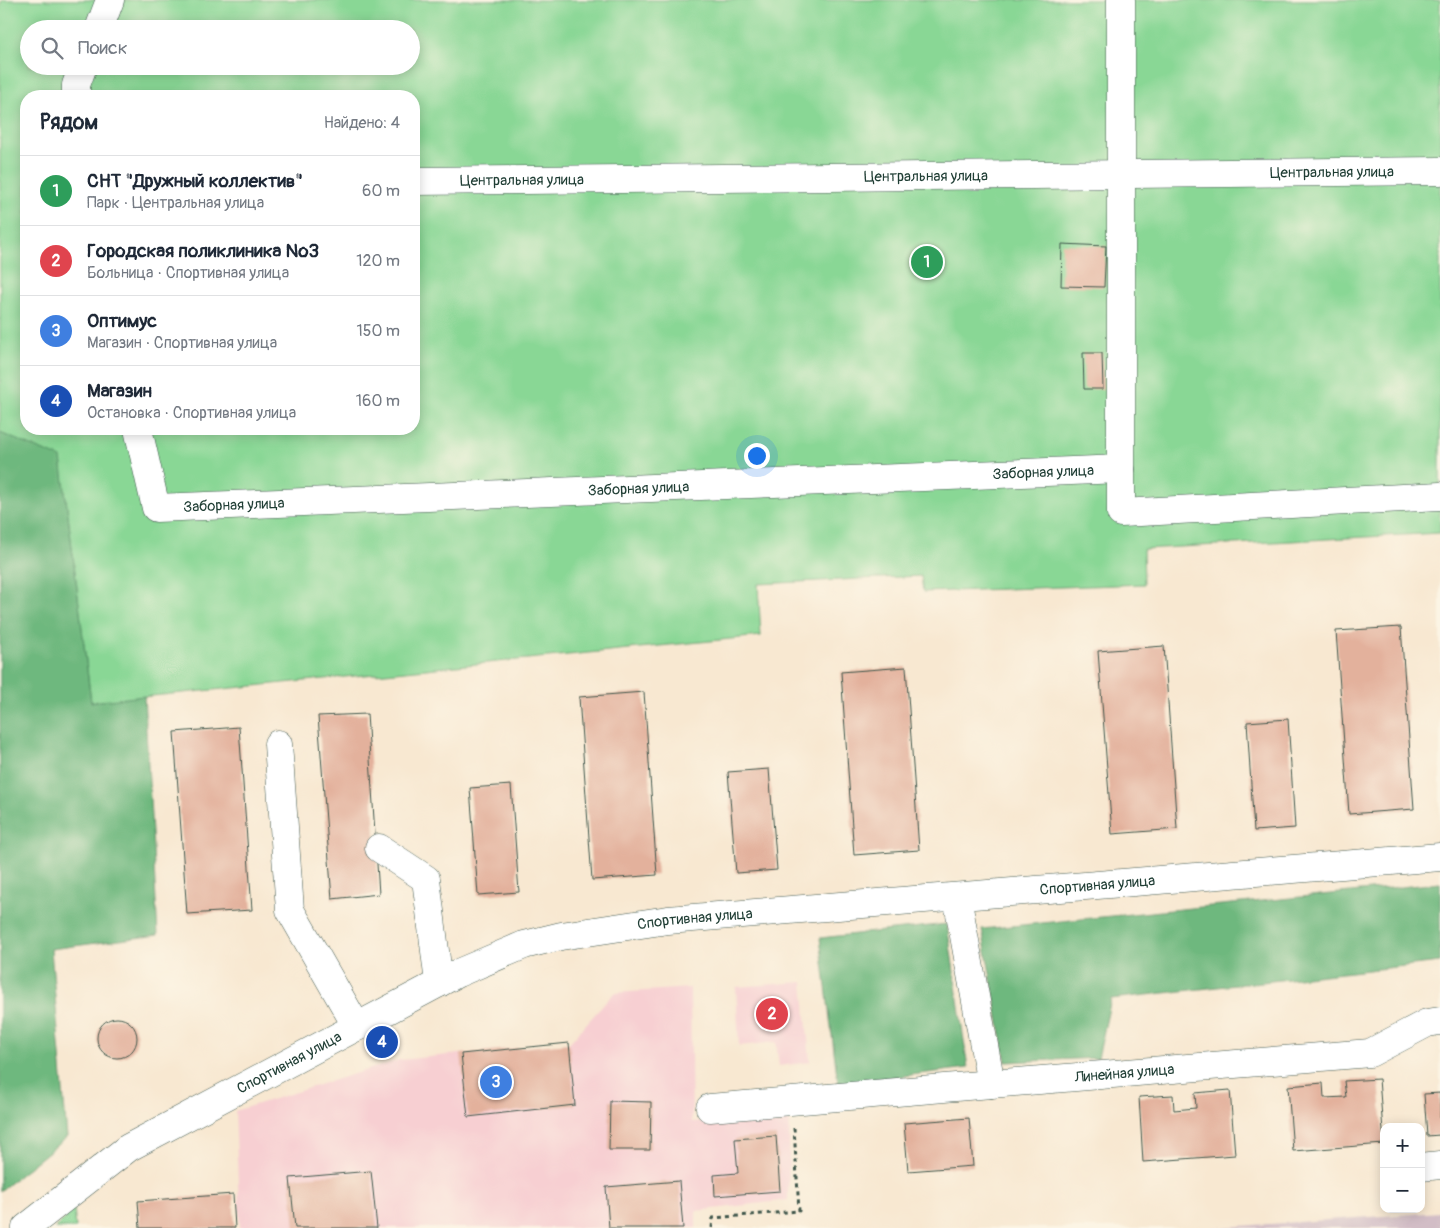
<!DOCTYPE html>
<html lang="ru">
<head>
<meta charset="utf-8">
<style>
  :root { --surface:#fff; --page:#f2f2f3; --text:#1f2937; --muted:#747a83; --line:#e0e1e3; --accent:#c8321e }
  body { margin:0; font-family:Pangolin,sans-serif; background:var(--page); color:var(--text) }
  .controls { position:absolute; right:15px; bottom:15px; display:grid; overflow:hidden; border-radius:10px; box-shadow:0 2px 12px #0003 }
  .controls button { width:45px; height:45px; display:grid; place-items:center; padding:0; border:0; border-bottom:1px solid var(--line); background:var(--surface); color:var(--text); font:25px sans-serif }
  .you { position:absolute; left:756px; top:455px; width:18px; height:18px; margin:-12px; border:4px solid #fff; border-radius:50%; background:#1a73e8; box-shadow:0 0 0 8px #1a73e833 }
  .badge { display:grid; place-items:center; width:32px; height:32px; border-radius:50%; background:var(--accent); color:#fff; font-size:16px; font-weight:700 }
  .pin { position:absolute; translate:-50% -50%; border:2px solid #fff; box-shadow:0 1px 5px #0006 }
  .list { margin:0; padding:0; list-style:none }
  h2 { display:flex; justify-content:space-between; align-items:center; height:65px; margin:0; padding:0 20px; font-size:21px }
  h2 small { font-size:16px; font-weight:400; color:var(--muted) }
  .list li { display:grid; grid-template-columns:32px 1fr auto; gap:15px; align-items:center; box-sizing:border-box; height:70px; padding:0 20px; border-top:1px solid var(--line) }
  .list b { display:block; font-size:19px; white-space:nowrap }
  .list p { margin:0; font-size:16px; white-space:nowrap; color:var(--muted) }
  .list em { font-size:16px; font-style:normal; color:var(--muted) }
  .icon { flex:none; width:28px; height:28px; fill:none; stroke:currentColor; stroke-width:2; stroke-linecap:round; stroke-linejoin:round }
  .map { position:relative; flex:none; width:1440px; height:1228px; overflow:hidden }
  .search { position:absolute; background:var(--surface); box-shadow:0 2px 12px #0003; left:20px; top:20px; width:400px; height:55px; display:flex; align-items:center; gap:12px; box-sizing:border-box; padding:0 18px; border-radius:28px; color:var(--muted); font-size:19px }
  .panel { position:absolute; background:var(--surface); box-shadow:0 2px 12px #0003; left:20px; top:90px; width:400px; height:345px; border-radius:20px }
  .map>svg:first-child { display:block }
</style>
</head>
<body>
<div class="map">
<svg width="1440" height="1228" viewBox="0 0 1440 1228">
  <rect width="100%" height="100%" fill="#fcf5e5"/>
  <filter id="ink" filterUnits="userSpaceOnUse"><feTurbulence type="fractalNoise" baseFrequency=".02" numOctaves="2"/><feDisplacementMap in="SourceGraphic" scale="10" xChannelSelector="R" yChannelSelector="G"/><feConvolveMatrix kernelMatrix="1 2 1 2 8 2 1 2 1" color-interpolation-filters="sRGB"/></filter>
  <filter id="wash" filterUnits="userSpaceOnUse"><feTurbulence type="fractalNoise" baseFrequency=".0096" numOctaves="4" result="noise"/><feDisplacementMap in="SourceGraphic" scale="20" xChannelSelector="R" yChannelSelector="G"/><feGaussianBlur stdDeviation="1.12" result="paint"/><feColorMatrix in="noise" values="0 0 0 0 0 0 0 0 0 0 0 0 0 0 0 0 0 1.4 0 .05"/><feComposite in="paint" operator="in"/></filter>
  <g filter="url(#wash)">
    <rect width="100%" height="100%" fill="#f8e8d1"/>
    <path fill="#f7cfd2" d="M803,982L810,1062L779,1066L776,1042L739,1046L736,987Z
      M690,988L692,1122L790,1112L788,1200L696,1211V1228H240L235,1111L399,1060L569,1043L614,993Z"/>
    <path fill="#d2bdc6" d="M1440,1212V1228H1212Z"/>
    <path fill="#89d795" stroke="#548a64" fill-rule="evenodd" d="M2,0H1440V533L1143,549L1144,584L923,592L921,576L758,584L761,636L91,702L61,459L0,433V7ZM29,29H411V66H29ZM26,96H414V429H26Z
      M74,1209L76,1228H55Z"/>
    <path fill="#6eb87e" stroke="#467a59" d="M0,433L61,458L91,702L144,696L158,935L51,949L67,1137L0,1191Z
      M1440,883V962L1111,999L1098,1058L1006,1062L982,929Z
      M947,924L968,1068L838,1084L820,938Z"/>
    <g id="blocks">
      <path fill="#e3b19c" d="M1062,244L1106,246L1104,287L1061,286Z
        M1083,353H1102L1103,389H1084Z
        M1401,627L1414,809L1349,814L1336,631Z
        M1164,646L1177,829L1112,834L1098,651Z
        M906,667L919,850L854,855L841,672Z
        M644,692L657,875L592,880L579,697Z
        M367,714L379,894L332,899L318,716Z
        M1288,719L1295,828L1254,831L1247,722Z
        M239,727L252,910L187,914L174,732Z
        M769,769L777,870L736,873L728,772Z
        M511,785L519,892L478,895L470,788Z
        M97 1038a20 20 0 1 1 40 0a20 20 0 1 1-40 0Z
        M569,1043L575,1105L468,1117L461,1054Z
        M1379,1079L1384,1144L1293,1151L1288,1086L1323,1083L1324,1098L1346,1097L1344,1081Z
        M1230,1090L1235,1155L1143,1162L1139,1097L1173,1095L1174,1110L1196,1108L1195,1093Z
        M1440,1093V1135L1427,1136L1424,1094Z
        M610,1101L651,1102L650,1150H609Z
        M969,1118L973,1166L908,1171L904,1123Z
        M776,1136L780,1191L715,1196L714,1175L738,1173L735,1139Z
        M371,1171L377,1228H295L290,1178Z
        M679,1181L683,1228H609L606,1187Z
        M233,1194L235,1228H140L138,1201Z"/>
    </g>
  </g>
  <g filter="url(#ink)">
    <use href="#blocks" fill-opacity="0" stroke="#40574c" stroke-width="1"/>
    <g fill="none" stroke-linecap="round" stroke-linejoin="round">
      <defs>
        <g id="minor">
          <path d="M1121,0V513L1440,496"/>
          <path d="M99,29L110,0"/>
          <path d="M76,96V85L83,66"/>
          <path id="s1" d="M414,181L1440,171"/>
          <path id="s2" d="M138,429L156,508L1121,469"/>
          <path d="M278,744L290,910L357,1027"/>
          <path d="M379,848L426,879L439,983"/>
          <path id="s3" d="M957,897L991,1084L1370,1053L1427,1023L1440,1021"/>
          <path d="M710,1108L991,1084"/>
          <path d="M1421,1167L1440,1165"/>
          <path id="s4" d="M26,1228L128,1148L458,973L524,945L561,936L668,920L1440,857"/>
        </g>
      </defs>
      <use href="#minor" stroke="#40574c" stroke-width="29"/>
      <path stroke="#40574c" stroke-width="3" stroke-dasharray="4 4" stroke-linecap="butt" d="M712,1228L713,1218L799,1211L794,1128"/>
      <use href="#minor" stroke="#fff" stroke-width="28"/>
    </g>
  </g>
  <g text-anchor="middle" stroke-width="4.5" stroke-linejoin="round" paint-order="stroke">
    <g font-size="15" fill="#1f3d34" stroke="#fcf5e5">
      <text dy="5" stroke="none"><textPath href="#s1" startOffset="918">Центральная улица</textPath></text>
      <text dy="5" stroke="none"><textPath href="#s1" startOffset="512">Центральная улица</textPath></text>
      <text dy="5" stroke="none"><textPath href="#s1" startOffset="108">Центральная улица</textPath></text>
      <text dy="5" stroke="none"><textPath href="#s2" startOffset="969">Заборная улица</textPath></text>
      <text dy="5" stroke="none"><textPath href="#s2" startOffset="564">Заборная улица</textPath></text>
      <text dy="5" stroke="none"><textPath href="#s2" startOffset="159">Заборная улица</textPath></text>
      <text dy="5" stroke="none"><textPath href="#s4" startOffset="1152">Спортивная улица</textPath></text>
      <text dy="5" stroke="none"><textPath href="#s4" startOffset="748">Спортивная улица</textPath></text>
      <text dy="5" stroke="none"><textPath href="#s4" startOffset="312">Спортивная улица</textPath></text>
      <text dy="5" stroke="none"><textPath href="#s3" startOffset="324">Линейная улица</textPath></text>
    </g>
  </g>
</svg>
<div class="controls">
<button>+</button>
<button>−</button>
</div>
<div class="you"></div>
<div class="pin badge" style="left:927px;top:262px;background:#2e9e5b">1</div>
<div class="pin badge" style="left:772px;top:1014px;background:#e0444e">2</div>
<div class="pin badge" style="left:496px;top:1082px;background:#3f7fe0">3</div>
<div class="pin badge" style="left:382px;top:1042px;background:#1a4fb4">4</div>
<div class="search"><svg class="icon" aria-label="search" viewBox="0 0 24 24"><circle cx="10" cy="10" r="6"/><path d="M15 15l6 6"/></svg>Поиск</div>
<section class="panel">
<h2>Рядом<small>Найдено: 4</small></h2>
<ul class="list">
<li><span class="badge" style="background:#2e9e5b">1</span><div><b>СНТ &quot;Дружный коллектив&quot;</b><p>Парк · Центральная улица</p></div><em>60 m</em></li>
<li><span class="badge" style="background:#e0444e">2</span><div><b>Городская поликлиника №3</b><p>Больница · Спортивная улица</p></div><em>120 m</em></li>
<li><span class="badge" style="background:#3f7fe0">3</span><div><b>Оптимус</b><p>Магазин · Спортивная улица</p></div><em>150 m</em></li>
<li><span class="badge" style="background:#1a4fb4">4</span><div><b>Магазин</b><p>Остановка · Спортивная улица</p></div><em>160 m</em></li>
</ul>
</section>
</div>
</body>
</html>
